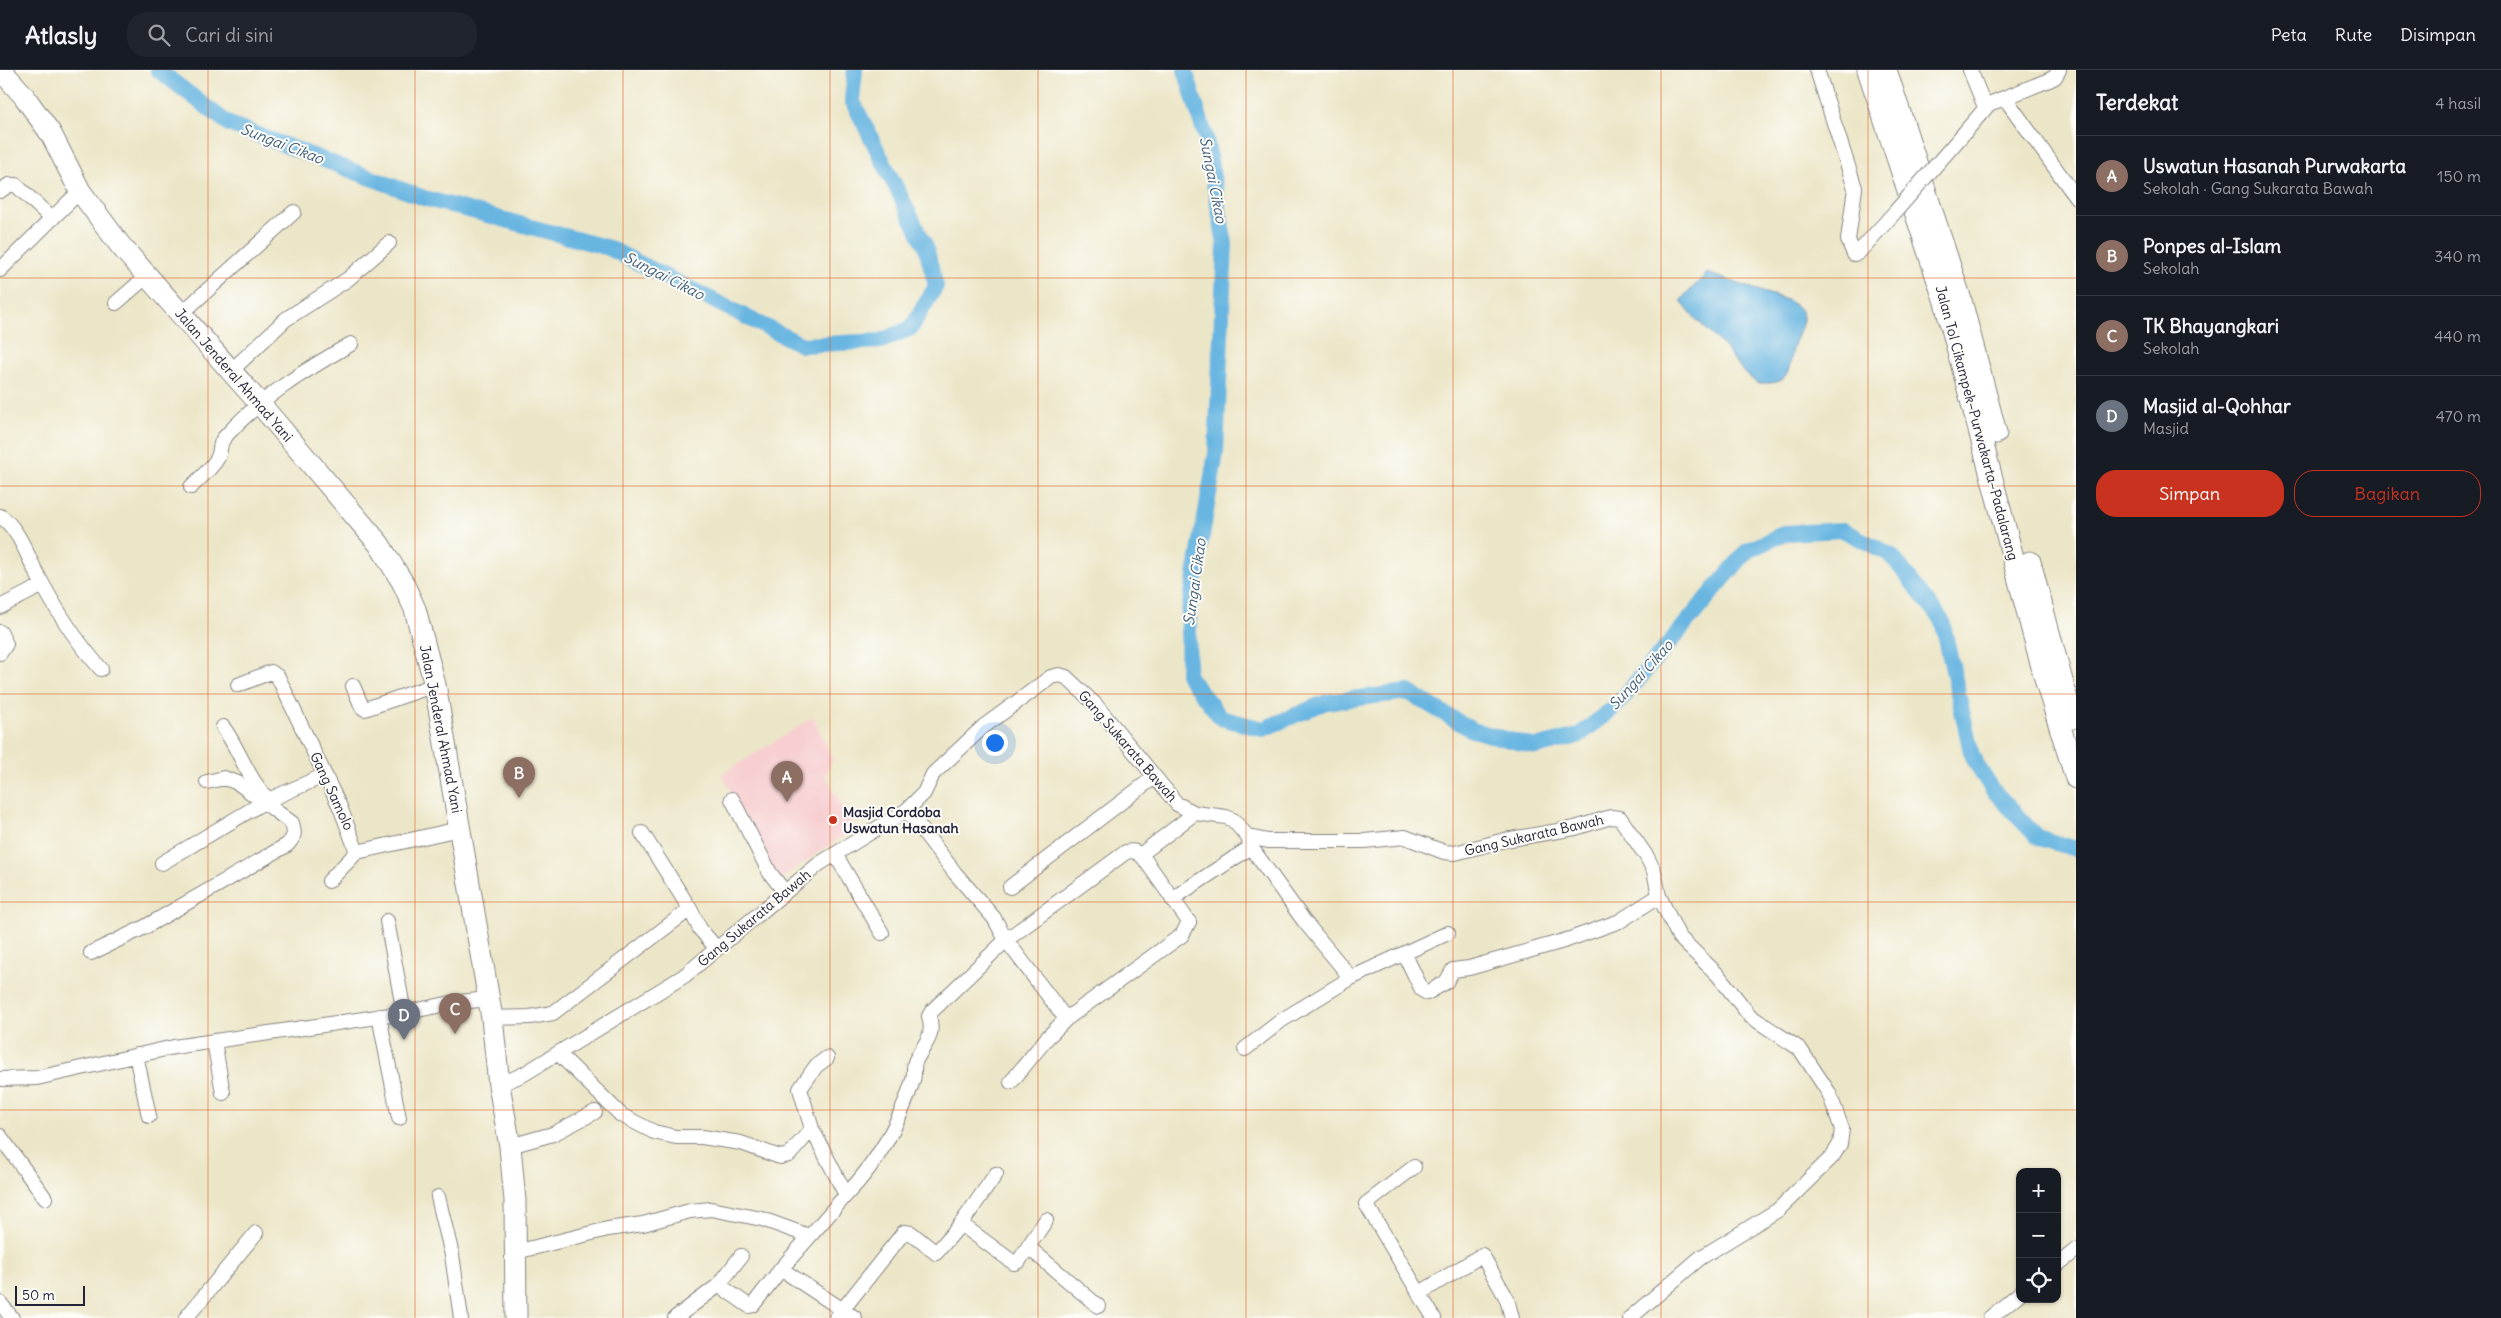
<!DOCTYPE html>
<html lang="id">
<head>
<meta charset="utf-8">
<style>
  :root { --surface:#171b24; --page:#20242c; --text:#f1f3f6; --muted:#9ea1a6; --line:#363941; --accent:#c8321e }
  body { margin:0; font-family:Delius,sans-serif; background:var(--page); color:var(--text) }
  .controls { position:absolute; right:15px; bottom:15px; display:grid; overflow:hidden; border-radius:10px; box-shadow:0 1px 4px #0004 }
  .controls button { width:45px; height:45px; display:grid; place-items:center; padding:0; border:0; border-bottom:1px solid var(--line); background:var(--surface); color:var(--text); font:25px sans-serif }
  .scale { position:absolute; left:15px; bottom:12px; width:70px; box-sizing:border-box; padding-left:5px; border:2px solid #22223b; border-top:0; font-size:14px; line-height:18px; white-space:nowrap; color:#22223b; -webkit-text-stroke:4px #fdfcf7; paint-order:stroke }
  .you { position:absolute; left:994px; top:672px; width:18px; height:18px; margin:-12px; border:4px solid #fff; border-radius:50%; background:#1a73e8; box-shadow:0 0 0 8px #1a73e833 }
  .badge { display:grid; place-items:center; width:32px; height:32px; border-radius:50%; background:var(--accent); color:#fff; font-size:16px; font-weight:700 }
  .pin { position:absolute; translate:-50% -41px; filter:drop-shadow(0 1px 2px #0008) }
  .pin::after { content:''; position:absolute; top:26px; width:18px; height:15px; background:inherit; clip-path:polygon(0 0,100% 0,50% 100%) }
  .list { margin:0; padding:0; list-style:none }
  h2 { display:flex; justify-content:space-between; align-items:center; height:65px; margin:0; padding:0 20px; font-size:21px }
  h2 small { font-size:16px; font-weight:400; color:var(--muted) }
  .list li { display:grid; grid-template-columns:32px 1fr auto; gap:15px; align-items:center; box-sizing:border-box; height:80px; padding:0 20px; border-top:1px solid var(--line) }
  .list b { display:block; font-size:19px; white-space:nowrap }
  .list p { margin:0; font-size:16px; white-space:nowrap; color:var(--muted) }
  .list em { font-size:16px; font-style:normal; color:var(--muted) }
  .actions { display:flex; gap:10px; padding:15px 20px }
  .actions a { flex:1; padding:11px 0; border:1px solid var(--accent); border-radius:20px; text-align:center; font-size:18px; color:var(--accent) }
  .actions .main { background:var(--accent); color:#fff }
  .icon { flex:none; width:28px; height:28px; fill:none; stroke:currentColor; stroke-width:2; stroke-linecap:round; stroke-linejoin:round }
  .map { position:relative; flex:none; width:2076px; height:1248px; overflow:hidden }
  header { display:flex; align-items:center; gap:30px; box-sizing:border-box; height:70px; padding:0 25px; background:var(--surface); border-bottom:1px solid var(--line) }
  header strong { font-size:24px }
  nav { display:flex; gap:28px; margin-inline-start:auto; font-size:18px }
  .search { width:350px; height:45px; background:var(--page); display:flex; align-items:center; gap:12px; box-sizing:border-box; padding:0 18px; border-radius:20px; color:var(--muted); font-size:19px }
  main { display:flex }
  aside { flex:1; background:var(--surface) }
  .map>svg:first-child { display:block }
</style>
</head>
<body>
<header>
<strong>Atlasly</strong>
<div class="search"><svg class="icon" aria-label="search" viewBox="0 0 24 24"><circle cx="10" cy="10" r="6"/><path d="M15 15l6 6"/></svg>Cari di sini</div>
<nav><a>Peta</a><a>Rute</a><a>Disimpan</a></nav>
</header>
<main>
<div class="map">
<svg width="2076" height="1248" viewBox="0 0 2076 1248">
  <rect width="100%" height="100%" fill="#fdfcf7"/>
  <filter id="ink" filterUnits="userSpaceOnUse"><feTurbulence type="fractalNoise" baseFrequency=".02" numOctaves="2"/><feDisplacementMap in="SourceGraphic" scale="10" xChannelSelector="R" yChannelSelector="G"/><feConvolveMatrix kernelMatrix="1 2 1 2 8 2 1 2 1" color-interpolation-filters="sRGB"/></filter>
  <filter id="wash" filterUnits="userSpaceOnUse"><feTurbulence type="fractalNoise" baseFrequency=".0096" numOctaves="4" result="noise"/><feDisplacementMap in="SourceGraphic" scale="20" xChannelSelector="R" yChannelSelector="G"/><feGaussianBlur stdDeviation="1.12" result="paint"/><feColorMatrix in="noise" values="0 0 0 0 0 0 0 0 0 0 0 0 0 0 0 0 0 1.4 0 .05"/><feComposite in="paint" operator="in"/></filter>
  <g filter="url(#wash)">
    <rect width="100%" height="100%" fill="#ece6c8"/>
    <path fill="#f7cfd1" d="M813,647L833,690L825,705L854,758L776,812L722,704Z"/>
    <path fill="#67b5e1" stroke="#446c8e" d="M1707,203L1784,229C1817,243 1798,257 1793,279C1791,287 1790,303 1783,309C1777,314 1764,313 1757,313C1742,303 1734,289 1723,276C1709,260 1692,249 1681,230Z"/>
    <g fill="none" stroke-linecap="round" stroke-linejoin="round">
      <path stroke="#67b5e1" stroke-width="16" d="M158,0L229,54L424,128L609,178L802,275L881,271L911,258L936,216L926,177L852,30L855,0
        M1185,0L1206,68L1225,174L1216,383L1189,541L1188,606L1221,648L1263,659L1326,632L1408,622L1472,660L1536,677L1578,666L1616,636L1747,481L1785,463L1843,460L1891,485L1942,551L1972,686L1991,718L2037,767L2076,779"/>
    </g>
  </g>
  <g filter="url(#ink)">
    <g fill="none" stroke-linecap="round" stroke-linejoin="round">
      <defs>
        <path id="minor" d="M1817,0L1855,118L1848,170L1854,184L1858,183L1895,142
          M1970,0L1985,37
          M2005,28L2076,127
          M1965,62L1989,34L2049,10L2055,7L2059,0
          M0,121L9,115H16L52,149
          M0,200L80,121
          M116,233L147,206
          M181,244L294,142
          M231,301L286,249L348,209L389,173
          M191,417C200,408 211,399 217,389C222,381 218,375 224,368C258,329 307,299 351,274
          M0,446C17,457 26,482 35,500C53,535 75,570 101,599
          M0,537L43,515
          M0,562L6,574L0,583
          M238,615L271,602L278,607L340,737L357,782L459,759
          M353,616L362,637L365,639L435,615
          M223,657C239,679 247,707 266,727
          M732,729L770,803L784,821
          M642,763L690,839
          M1248,767L1251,777L1304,851L1351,908
          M835,784L882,863
          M1140,785L1195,743
          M162,793L264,732L325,705
          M329,811L357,782
          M1010,817L1153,708
          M1172,829L1251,777
          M387,851L404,943
          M91,883L145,857L287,775C295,767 295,763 292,753L238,713L224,708L207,712
          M1405,885L1422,920L1427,923L1446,912L1453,900L1469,898L1567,870L1620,851L1659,826
          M379,946L399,1048
          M492,948L530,947L553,943L690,839L700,859L717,879
          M214,971L223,1023
          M1245,979L1282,950L1351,908L1448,863
          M558,983L621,1045L654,1062L676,1067H702L741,1073L780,1087L789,1085L812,1059
          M136,985L149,1046
          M0,1009L37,1008L174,977L404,943L451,933L488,929
          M1011,1012L1047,968L1066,949
          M499,1015L524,1004L684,906L819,794L907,740L924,723L933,704L983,657L1051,607L1059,605L1066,607L1095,634L1177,734L1195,743L1226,747L1233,750L1248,767L1268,771H1364L1405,767L1444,782L1455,783L1505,770L1575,758L1611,747L1620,748L1647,787L1654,801L1659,826L1679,867L1718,905L1750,946L1800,979L1829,1023L1842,1059L1840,1074L1832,1087L1778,1140L1700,1188L1630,1248
          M0,1066L45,1128
          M510,1076L553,1064L595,1042
          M1414,1097L1366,1134L1434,1248
          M846,1125C878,1092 899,1055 913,1010C915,1004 913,998 915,992C924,973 935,968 929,946L932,941L1006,870L1126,782C1134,780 1137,782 1143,787L1189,852L1182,865L1066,949L1006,870L994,848L955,803L907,740
          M438,1127L452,1185L461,1248
          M961,1154L996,1104
          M1028,1177L1046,1150
          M516,1182L608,1159L643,1154L690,1141L711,1139L762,1149L809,1166
          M2057,1195L2076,1180
          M781,1199L855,1248
          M719,1215L741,1186
          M1420,1223L1482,1185L1507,1229L1512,1248
          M0,1233L12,1248
          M186,1248L256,1163
          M675,1248L719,1215L749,1236L753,1235L781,1199L846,1125L812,1059L800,1019L816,996L827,988
          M836,1248L904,1162L911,1163L936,1183L961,1154L1014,1193L1019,1191L1028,1177L1098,1236
          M1990,1248L2020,1223"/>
        <path id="highway" d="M1,0L24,26L51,64L80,121L120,175L260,334L379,474L403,513L415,539L435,615L492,948L499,1015L510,1076L515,1131L516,1248
          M1868,0L1945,232L2046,612L2076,708
          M1886,0L1960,227L1996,363
          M2030,492L2072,648"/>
      </defs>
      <use href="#minor" stroke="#878482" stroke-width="16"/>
      <use href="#highway" stroke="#878482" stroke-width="23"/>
      <use href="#minor" stroke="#fff" stroke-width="14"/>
      <use href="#highway" stroke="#fff" stroke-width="21"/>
      <defs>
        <path id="minor-bridge" d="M1895,142L1965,62"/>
      </defs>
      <use href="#minor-bridge" stroke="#878482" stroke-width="16" stroke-linecap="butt"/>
      <use href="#minor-bridge" stroke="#fff" stroke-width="14"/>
    </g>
  </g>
  <path fill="none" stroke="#de560e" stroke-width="1" stroke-opacity="0.55" d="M208,0V1248M415,0V1248M623,0V1248M830,0V1248M1038,0V1248M1246,0V1248M1453,0V1248M1661,0V1248M1868,0V1248M0,208H2076M0,416H2076M0,624H2076M0,832H2076M0,1040H2076"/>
  <circle fill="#c8321e" stroke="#fdfcf7" stroke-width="2" cx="833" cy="750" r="5"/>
  <g text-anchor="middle" stroke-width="4" stroke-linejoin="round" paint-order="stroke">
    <g font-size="14" fill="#22223b" stroke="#fdfcf7">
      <text transform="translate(234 305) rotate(49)" y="5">Jalan Jenderal Ahmad Yani</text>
      <text transform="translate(1977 353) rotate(75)" y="5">Jalan Tol Cikampek–Purwakarta–Padalarang</text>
      <text transform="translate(441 659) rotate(79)" y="5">Jalan Jenderal Ahmad Yani</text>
      <text transform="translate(1128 676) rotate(49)" y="5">Gang Sukarata Bawah</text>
      <text transform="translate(332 721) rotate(65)" y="5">Gang Samolo</text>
      <text transform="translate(1534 765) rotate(-13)" y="5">Gang Sukarata Bawah</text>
      <text transform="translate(754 848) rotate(-40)" y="5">Gang Sukarata Bawah</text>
    </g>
    <g font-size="14" font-weight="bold" fill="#22223b" stroke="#fdfcf7" text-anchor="start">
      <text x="843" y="747">Masjid Cordoba<tspan x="843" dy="16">Uswatun Hasanah</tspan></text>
    </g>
    <g font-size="15" font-style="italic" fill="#3e5d7d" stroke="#fdfcf7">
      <text transform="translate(282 74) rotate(21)" y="5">Sungai Cikao</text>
      <text transform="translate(1213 110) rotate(79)" y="5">Sungai Cikao</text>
      <text transform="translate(664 206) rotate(27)" y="5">Sungai Cikao</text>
      <text transform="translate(1195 512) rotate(-82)" y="5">Sungai Cikao</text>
      <text transform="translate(1641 605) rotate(-48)" y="5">Sungai Cikao</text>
    </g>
  </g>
</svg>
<div class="controls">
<button>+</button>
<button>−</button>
<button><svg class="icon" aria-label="locate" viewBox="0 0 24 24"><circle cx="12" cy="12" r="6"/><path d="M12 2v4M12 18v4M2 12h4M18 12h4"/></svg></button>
</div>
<div class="scale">50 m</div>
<div class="you"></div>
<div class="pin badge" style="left:787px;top:732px;background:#8d6e63">A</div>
<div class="pin badge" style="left:519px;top:728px;background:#8d6e63">B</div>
<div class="pin badge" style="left:455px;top:964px;background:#8d6e63">C</div>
<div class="pin badge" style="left:404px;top:970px;background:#6b7280">D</div>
</div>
<aside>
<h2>Terdekat<small>4 hasil</small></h2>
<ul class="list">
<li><span class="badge" style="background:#8d6e63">A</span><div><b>Uswatun Hasanah Purwakarta</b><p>Sekolah · Gang Sukarata Bawah</p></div><em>150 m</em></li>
<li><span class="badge" style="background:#8d6e63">B</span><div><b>Ponpes al-Islam</b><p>Sekolah</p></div><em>340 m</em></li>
<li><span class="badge" style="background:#8d6e63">C</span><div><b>TK Bhayangkari</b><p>Sekolah</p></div><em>440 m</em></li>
<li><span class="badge" style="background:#6b7280">D</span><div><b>Masjid al-Qohhar</b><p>Masjid</p></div><em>470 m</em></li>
</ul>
<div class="actions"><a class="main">Simpan</a><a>Bagikan</a></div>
</aside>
</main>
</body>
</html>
